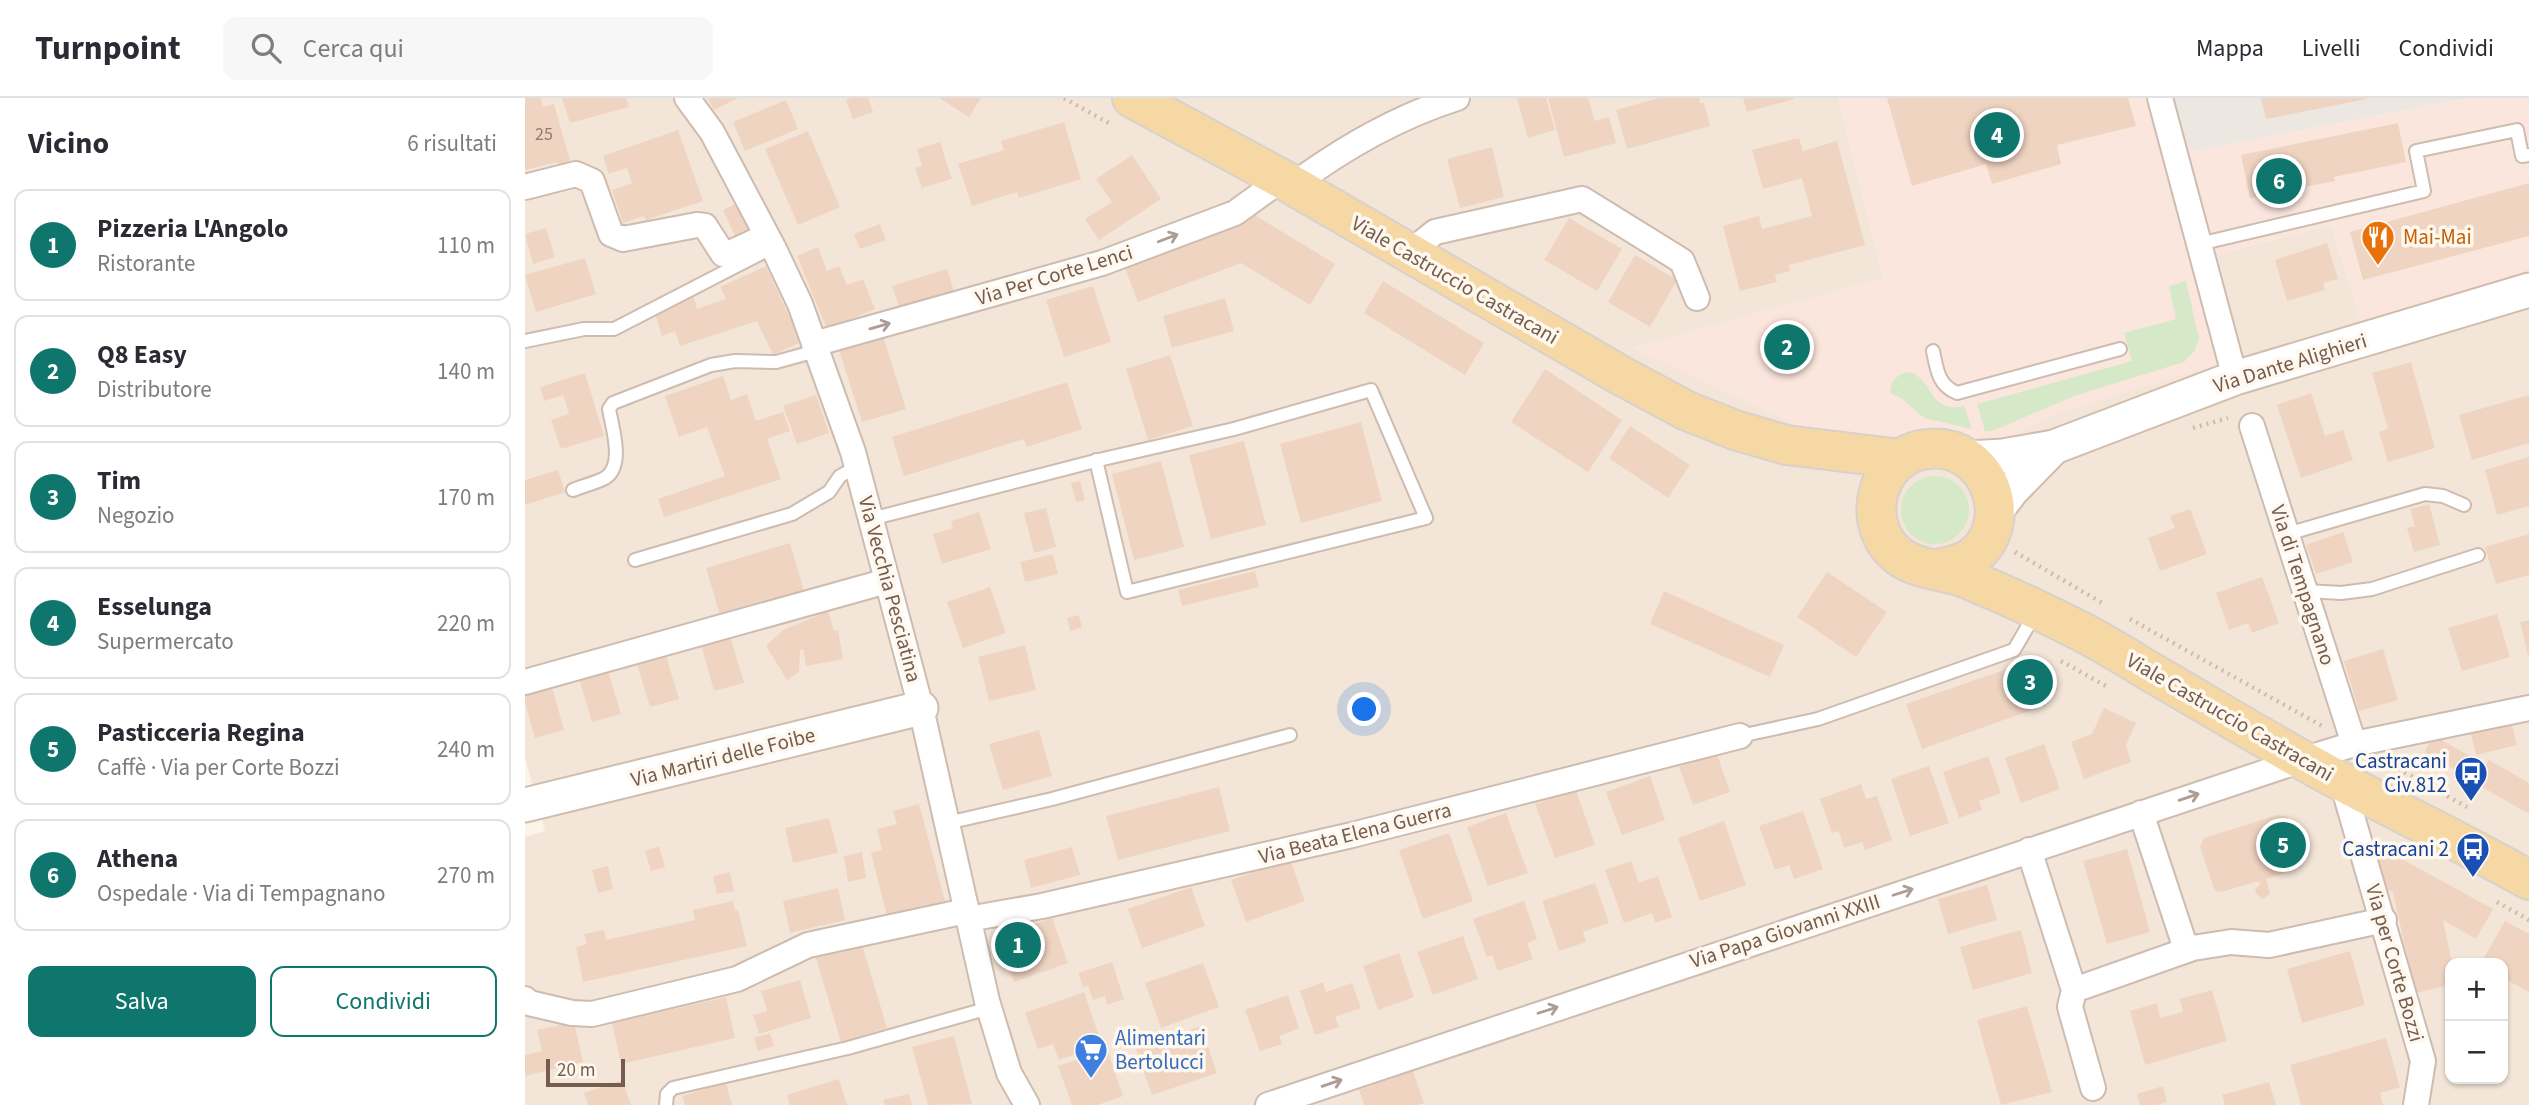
<!DOCTYPE html>
<html lang="it">
<head>
<meta charset="utf-8">
<style>
  :root { --surface:#fff; --page:#f7f7f7; --text:#2b2b33; --muted:#7c7c81; --line:#e1e1e2; --accent:#0f766e }
  body { margin:0; font-family:"Source Sans 3",sans-serif; background:var(--page); color:var(--text) }
  .controls { position:absolute; right:21px; bottom:21px; display:grid; overflow:hidden; border-radius:14px; box-shadow:0 2px 5px #0004 }
  .controls button { width:63px; height:63px; display:grid; place-items:center; padding:0; border:0; border-bottom:2px solid var(--line); background:var(--surface); color:var(--text); font:35px sans-serif }
  .scale { position:absolute; left:21px; bottom:18px; width:79px; box-sizing:border-box; padding-left:7px; border:4px solid #755c4e; border-top:0; font-size:19px; line-height:24px; white-space:nowrap; color:#755c4e; -webkit-text-stroke:5px #fef8ef; paint-order:stroke }
  .you { position:absolute; left:840px; top:612px; width:24px; height:24px; margin:-18px; border:5px solid #fff; border-radius:50%; background:#1a73e8; box-shadow:0 0 0 10px #1a73e833 }
  .badge { display:grid; place-items:center; width:46px; height:46px; border-radius:50%; background:var(--accent); color:#fff; font-size:23px; font-weight:700 }
  .pin { position:absolute; translate:-50% -50%; border:4px solid #fff; box-shadow:0 2px 7px #0006 }
  .list { margin:0; padding:0; list-style:none }
  h2 { display:flex; justify-content:space-between; align-items:center; height:91px; margin:0; padding:0 28px; font-size:30px }
  h2 small { font-size:23px; font-weight:400; color:var(--muted) }
  .list li { display:grid; grid-template-columns:46px 1fr auto; gap:21px; align-items:center; box-sizing:border-box; height:112px; margin:0 14px 14px; padding:0 14px; border:2px solid var(--line); border-radius:14px }
  .list b { display:block; font-size:26px; white-space:nowrap }
  .list p { margin:0; font-size:23px; white-space:nowrap; color:var(--muted) }
  .list em { font-size:23px; font-style:normal; color:var(--muted) }
  .actions { display:flex; gap:14px; padding:21px 28px }
  .actions a { flex:1; padding:16px 0; border:2px solid var(--accent); border-radius:14px; text-align:center; font-size:24px; color:var(--accent) }
  .actions .main { background:var(--accent); color:#fff }
  .icon { flex:none; width:38px; height:38px; fill:none; stroke:currentColor; stroke-width:2; stroke-linecap:round; stroke-linejoin:round }
  .map { position:relative; flex:none; width:2004px; height:1007px; overflow:hidden }
  header { display:flex; align-items:center; gap:42px; box-sizing:border-box; height:98px; padding:0 35px; background:var(--surface); border-bottom:2px solid var(--line) }
  header strong { font-size:33px }
  nav { display:flex; gap:38px; margin-inline-start:auto; font-size:24px }
  .search { width:490px; height:63px; background:var(--page); display:flex; align-items:center; gap:18px; box-sizing:border-box; padding:0 24px; border-radius:14px; color:var(--muted); font-size:26px }
  main { display:flex }
  aside { flex:1; background:var(--surface) }
  .map>svg:first-child { display:block }
</style>
</head>
<body>
<header>
<strong>Turnpoint</strong>
<div class="search"><svg class="icon" aria-label="search" viewBox="0 0 24 24"><circle cx="10" cy="10" r="6"/><path d="M15 15l6 6"/></svg>Cerca qui</div>
<nav><a>Mappa</a><a>Livelli</a><a>Condividi</a></nav>
</header>
<main>
<aside>
<h2>Vicino<small>6 risultati</small></h2>
<ul class="list">
<li><span class="badge">1</span><div><b>Pizzeria L'Angolo</b><p>Ristorante</p></div><em>110 m</em></li>
<li><span class="badge">2</span><div><b>Q8 Easy</b><p>Distributore</p></div><em>140 m</em></li>
<li><span class="badge">3</span><div><b>Tim</b><p>Negozio</p></div><em>170 m</em></li>
<li><span class="badge">4</span><div><b>Esselunga</b><p>Supermercato</p></div><em>220 m</em></li>
<li><span class="badge">5</span><div><b>Pasticceria Regina</b><p>Caffè · Via per Corte Bozzi</p></div><em>240 m</em></li>
<li><span class="badge">6</span><div><b>Athena</b><p>Ospedale · Via di Tempagnano</p></div><em>270 m</em></li>
</ul>
<div class="actions"><a class="main">Salva</a><a>Condividi</a></div>
</aside>
<div class="map">
<svg width="2004" height="1007" viewBox="0 0 2004 1007">
  <rect width="100%" height="100%" fill="#fbf4e9"/>
  <path fill="#f3e6d8" fill-rule="evenodd" d="M0,0H1313L1359,180L1109,250L1329,344L1403,331L1469,346L1531,315L1715,259L1693,156L1806,127L1837,226L2004,175V1007H0V739L20,733L0,660ZM1925,865H1978V981H1925Z"/>
  <path fill="#fbe6dd" d="M1313,0H1649L1666,54L1943,0H2004V175L1837,226L1806,127L1693,156L1716,259L1531,315L1469,346L1452,345L1427,336L1403,331L1329,344L1293,337L1108,250L1359,180Z"/>
  <path fill="#ede7e2" d="M1649,0H1943L1665,54Z"/>
  <path fill="#d5e9c8" d="M1661,183L1674,241L1670,252L1659,264L1552,297L1467,333H1460L1452,306L1607,263L1599,235L1651,221L1644,188Z
    M1386,274C1408,283 1405,316 1439,308L1447,331L1399,320L1376,300L1365,295C1366,281 1373,275 1386,274Z
    M1376 412a34 34 0 1 1 68 0a34 34 0 1 1-68 0Z"/>
  <path fill="#efd4c2" d="M0,0H16L18,9L29,6L46,66L33,70L32,64L0,72Z
    M37,0H101L104,9L45,25Z
    M183,0H213L189,12Z
    M326,0H343L348,14L328,21L321,2Z
    M414,0H456L444,19Z
    M992,0H1021L1030,32L1003,40Z
    M1023,0H1063L1070,23L1084,19L1091,45L1039,59Z
    M1134,0H1174L1175,5H1179L1185,28L1102,51L1091,12Z
    M1218,0H1269V1L1222,14Z
    M1362,0H1603L1611,28L1532,47L1536,66L1467,86L1461,66L1387,88Z
    M1736,0H1842V1L1741,21Z
    M261,2L273,31L220,53L208,24Z
    M539,24L556,81L494,100L492,94L447,108L433,66L479,52L476,43Z
    M1873,25L1881,64L1809,79L1810,83L1725,100L1716,57Z
    M153,32L178,103L121,122L119,118L98,125L87,92L107,85L102,70L84,76L78,58Z
    M283,33L315,109L273,127L240,51Z
    M1274,40L1278,53L1312,43L1340,147L1264,167L1265,173L1250,177L1252,184L1215,193L1198,128L1234,118L1237,131L1287,118L1277,80L1238,91L1227,52Z
    M415,44L427,81L397,90L390,70L397,68L392,51Z
    M967,49L979,99L935,110L922,61Z
    M607,57L636,101L574,142L560,121L587,104L571,81Z
    M2004,85V138L1838,182L1825,134Z
    M212,105L225,131L210,138L198,112Z
    M728,116L810,166L785,207L716,165L613,204L598,165Z
    M1044,120L1097,151L1072,193L1019,162Z
    M355,126L361,142L335,151L329,136Z
    M21,130L30,159L8,166L0,136Z
    M1802,145L1813,181L1798,185L1800,192L1762,203L1750,162Z
    M293,149L302,173L314,168L322,187L338,181L350,211L302,231L272,158Z
    M1110,157L1152,182L1125,229L1083,204Z
    M60,160L71,196L11,214L0,177Z
    M241,168L276,244L248,257L232,223L155,248L150,233L137,238L130,216L143,212L142,208L169,199L172,211L201,201L195,189Z
    M422,171L429,193L375,211L367,188Z
    M858,183L959,245L940,277L839,215Z
    M568,188L586,244L539,259L521,202Z
    M700,200L709,233L647,250L638,218Z
    M356,232L381,311L337,324L312,246Z
    M645,257L668,328L623,342L601,271Z
    M1886,264L1910,350L1863,364L1854,334L1863,331L1847,275Z
    M1020,271L1097,322L1063,374L986,324Z
    M60,275L79,338L36,351L26,322L44,316L38,297L19,303L15,289Z
    M198,278L206,302L222,296L231,323L258,314L265,333L242,341L256,381L139,419L133,401L200,378L182,329L154,339L140,298Z
    M542,284L557,331L502,349L499,341L379,378L367,339Z
    M1786,295L1800,338L1818,332L1828,362L1776,380L1752,307Z
    M291,297L304,335L272,346L258,308Z
    M2004,297V345L1947,362L1934,317Z
    M836,324L857,403L776,425L755,346Z
    M1105,328L1165,367L1143,400L1084,360Z
    M719,343L741,427L686,441L664,357Z
    M2004,359V408L1972,417L1960,372Z
    M636,363L659,449L609,462L587,376Z
    M33,372L40,394L0,407V382Z
    M555,383L560,402L551,404L546,385Z
    M1904,406L1915,447L1889,454L1882,430L1890,428L1885,411Z
    M521,410L531,449L509,455L499,415Z
    M1665,411L1682,456L1635,473L1623,440L1650,430L1645,418Z
    M454,414L466,451L417,466L408,436L428,430L426,423Z
    M1818,434L1828,464L1791,476L1781,447Z
    M2004,436V477L1971,486L1960,449Z
    M265,445L279,493L195,517L181,470Z
    M528,456L533,476L500,484L495,464Z
    M730,473L734,489L657,508L653,492Z
    M1302,474L1362,514L1331,559L1272,519Z
    M1737,479L1754,525L1727,535L1723,525L1704,532L1691,495Z
    M465,489L481,535L438,550L422,504Z
    M1139,493L1259,547L1245,579L1125,526Z
    M303,513L309,533L313,532L318,561L281,568L278,551L275,552L274,574L262,582L241,548L258,532Z
    M1972,516L1985,559L1937,573L1923,530Z
    M554,517L557,529L545,533L542,520Z
    M2004,522V557H2003L1995,524Z
    M204,535L219,585L189,593L175,543Z
    M500,547L511,592L464,603L453,559Z
    M139,551L154,601L125,609L110,559Z
    M1858,551L1873,602L1834,613L1819,563Z
    M1505,563L1521,607L1397,651L1381,606Z
    M81,566L96,616L67,624L52,574Z
    M25,582L39,632L10,640L0,605V589Z
    M1579,610L1611,625L1601,647L1606,664L1559,681L1546,644L1567,636Z
    M1985,620L1992,647L1951,657L1944,629Z
    M514,632L527,678L478,692L464,646Z
    M1908,637L1948,660L1939,677L1899,655Z
    M1519,646L1535,691L1496,705L1480,660Z
    M1192,656L1205,694L1168,707L1154,669Z
    M1463,658L1476,695L1454,703L1457,712L1434,720L1418,674Z
    M1964,662L2004,685V716L1950,685Z
    M1404,668L1424,725L1385,738L1366,681Z
    M1125,678L1140,722L1097,737L1081,694Z
    M1336,686L1341,701L1352,698L1367,742L1340,752L1337,744L1319,750L1314,733L1307,735L1295,701Z
    M694,689L705,733L593,762L581,718Z
    M1051,692L1070,747L1030,760L1010,706Z
    M394,706L420,803L362,818L346,755L357,752L352,731L372,726L368,713Z
    M1278,713L1298,771L1269,781L1264,767L1250,772L1234,728Z
    M981,715L1003,775L963,788L942,729Z
    M1753,717L1763,719L1764,722L1777,763L1776,769L1741,781L1745,796L1738,801L1731,796L1730,791L1735,787L1734,783L1696,794L1690,793L1675,749L1679,740Z
    M304,720L313,755L268,765L260,730Z
    M1199,723L1221,787L1175,803L1153,740Z
    M924,735L948,803L898,821L874,752Z
    M134,748L140,769L126,773L120,753Z
    M547,749L555,777L506,790L499,762Z
    M1602,751L1625,834L1582,846L1558,763Z
    M337,754L341,780L323,784L319,758Z
    M1875,754L1877,761L1968,811L1951,841L1918,822L1927,865H1925V887L1890,895L1868,794L1861,791L1852,762Z
    M765,761L780,803L721,824L706,782Z
    M1106,763L1114,785L1133,778L1147,819L1130,825L1127,815L1099,825L1080,772Z
    M83,768L88,791L73,795L67,772Z
    M205,774L209,793L192,796L188,778Z
    M1070,785L1084,825L1058,834L1061,844L1034,853L1017,803Z
    M1462,787L1472,822L1423,836L1413,801Z
    M666,789L680,828L617,850L603,811Z
    M313,790L320,822L265,835L258,803Z
    M208,803L210,813L213,812L222,848L58,884L51,849L62,846L59,836L79,832L81,842L170,822L168,812Z
    M999,803L1012,841L1002,845L1008,861L973,873L967,857L962,859L948,821Z
    M527,820L543,865L489,884L473,839Z
    M1980,823L2004,836V894L1978,880V865H1956Z
    M1496,832L1507,875L1448,892L1435,849Z
    M938,838L953,881L908,897L892,854Z
    M336,843L362,930L316,944L290,857Z
    M1825,853L1840,907L1777,925L1762,871Z
    M874,855L889,899L853,912L838,868Z
    M587,864L599,901L582,907L580,898L568,902L563,888L558,889L553,875Z
    M678,865L694,909L636,930L620,885Z
    M275,882L286,920L234,936L228,917L242,913L236,893Z
    M798,884L801,894L827,885L836,910L810,919L814,929L790,937L775,893Z
    M1687,892L1702,943L1620,967L1605,913L1632,905L1635,920L1658,914L1655,901Z
    M559,894L577,947L534,962L528,946L513,951L500,915Z
    M763,897L774,930L754,938L757,946L735,953L720,912Z
    M201,899L210,940L96,966L87,925Z
    M1502,908L1527,994L1476,1007L1452,922Z
    M49,924L58,964L0,978V957L17,953L12,932Z
    M676,928L692,975L627,997L611,951Z
    M245,935L249,948L233,953L229,940Z
    M429,938L447,1006L403,1007L387,949Z
    M1861,940L1875,989L1855,995L1858,1007H1776L1765,967Z
    M582,951L598,998L573,1007H547L533,968Z
    M888,973L899,1005L893,1007H839L834,992Z
    M314,981L322,1007H265L262,997Z
    M97,982L106,1007H63L59,995Z
    M1744,984L1751,1007H1700L1697,997Z
    M201,985L207,1007H160L157,998Z
    M1638,988L1642,1004L1632,1007H1615L1612,996Z
    M384,996L387,1007H360L358,1002Z"/>
  <g fill="none" stroke-linecap="round" stroke-linejoin="round">
    <defs>
      <path id="lane" d="M1674,146L1899,93L1891,53L1992,32L1997,58L2004,57
        M0,243L59,231H89L248,149
        M1408,253C1412,272 1413,287 1432,295L1595,251
        M48,392C58,388 70,385 80,380C100,368 87,329 84,311L88,305L186,267L210,263L251,264L291,253
        M346,421L578,361L709,331L846,292L901,420L602,494L571,362
        M1762,436L1900,396L1918,398L1939,407
        M110,462L267,416L304,394L315,378L332,369
        M1781,493L1816,495L1847,491L1953,457
        M1215,638L1293,621L1489,552L1510,516
        M422,725L527,701L765,637
        M141,1007L142,996L148,990L323,950L464,910"/>
      <path id="street" d="M162,0L187,34L248,149L275,206L328,354L396,610L462,903L484,975L502,1007
        M1635,0L1710,280
        M767,88C818,50 872,19 932,0
        M0,89L51,76L67,83L86,136L98,141L172,127L180,128L198,156H203L242,138
        M884,155L910,134L1057,101L1157,163L1172,200
        M289,246L577,165L710,115L757,81
        M1727,328L1829,646
        M0,584L362,483
        M1817,684L1898,963L1891,1007
        M1616,715L1659,845L1668,850L1706,844L1744,847L1859,822
        M1504,752L1549,892L1668,850
        M443,821L517,808L827,737L1215,638
        M1549,892L1545,909L1568,990
        M0,901L4,905L47,915L67,916L212,881L283,847L441,813
        M743,1007L1777,662L1829,646L2004,610"/>
      <path id="secondary" d="M1443,360L1478,358L1529,349L1710,280L2004,192
        M1471,413L1487,392L1529,349
        M0,707L396,610"/>
      <path id="primary" d="M607,0L757,81L1095,277L1162,313L1210,332L1261,347L1376,361
        M1411,471C1423,469 1436,467 1446,460C1495,424 1462,344 1403,351C1350,356 1333,428 1375,459C1393,472 1419,472 1440,480C1479,496 1518,514 1555,533C1579,545 1601,559 1624,573C1676,603 1727,634 1779,663C1853,705 1930,740 2004,782"/>
    </defs>
    <use href="#lane" stroke="#cdbcaf" stroke-width="16"/>
    <use href="#street" stroke="#cdbcaf" stroke-width="28"/>
    <use href="#secondary" stroke="#d0bdad" stroke-width="37"/>
    <use href="#primary" stroke="#d8d1cd" stroke-width="42"/>
    <path stroke="#d5b8a5" stroke-width="4.5" stroke-dasharray="2 5" stroke-linecap="butt" d="M539,0L587,27
      M1668,330L1703,320
      M1490,454L1579,506
      M1605,521L1799,629
      M1536,563L1581,588
      M1861,664L1942,709
      M1972,804L2004,822"/>
    <use href="#lane" stroke="#fff" stroke-width="12"/>
    <use href="#street" stroke="#fff" stroke-width="24"/>
    <use href="#secondary" stroke="#fff" stroke-width="33"/>
    <use href="#primary" stroke="#f6d8a5" stroke-width="38"/>
  </g>
  <defs><path id="oneway-shaft" d="M-6 0H5M1.5-3L5.5 0L1.5 3" fill="none" stroke-width="1.6" stroke-linecap="round" stroke-linejoin="round" transform="scale(1.75)"/></defs>
  <g stroke="#ac9d95">
    <use href="#oneway-shaft" transform="translate(643 140) rotate(-21)"/>
    <use href="#oneway-shaft" transform="translate(355 228) rotate(-16)"/>
    <use href="#oneway-shaft" transform="translate(1664 699) rotate(-19)"/>
    <use href="#oneway-shaft" transform="translate(1378 794) rotate(-18)"/>
    <use href="#oneway-shaft" transform="translate(1023 912) rotate(-18)"/>
    <use href="#oneway-shaft" transform="translate(807 985) rotate(-19)"/>
  </g>
  <defs>
    <symbol id="restaurant-pin" viewBox="-11 -11 22 30"><path d="M0 17L-7.5 6A9.5 9.5 0 1 1 7.5 6Z" fill="#e8710a" stroke="#fef8ef"/><path d="M-5-6h1v4h1v-4h1v4h1v-4h1v5L-1.5 .5V6h-2V.5L-5-1ZM5-6V6H3V1.5H1.5Q1.5-4 5-6Z" fill="#fff"/></symbol>
    <symbol id="bus-pin" viewBox="-11 -11 22 30"><path d="M0 17L-7.5 6A9.5 9.5 0 1 1 7.5 6Z" fill="#1a4fb4" stroke="#fef8ef"/><path d="M-5-6H5V4H4V6H2V4H-2V6H-4V4H-5ZM-3.5-4V0h7V-4ZM-3.5 1.2v1.5H-2V1.2ZM2 1.2v1.5H3.5V1.2Z" fill="#fff"/></symbol>
    <symbol id="supermarket-pin" viewBox="-11 -11 22 30"><path d="M0 17L-7.5 6A9.5 9.5 0 1 1 7.5 6Z" fill="#3f7fe0" stroke="#fef8ef"/><path d="M-6-5.5h2.5l.6 2H6L4.5 2H-2.5L-4.4-4H-6ZM-1.5 3.2a1.3 1.3 0 1 0 .1 0ZM3 3.2a1.3 1.3 0 1 0 .1 0Z" fill="#fff"/></symbol>
  </defs>
  <g fill-rule="evenodd">
    <use href="#restaurant-pin" x="1834" y="120" width="38" height="52"/>
    <use href="#bus-pin" x="1927" y="656" width="38" height="52"/>
    <use href="#bus-pin" x="1929" y="732" width="38" height="52"/>
    <use href="#supermarket-pin" x="547" y="933" width="38" height="52"/>
  </g>
  <g text-anchor="middle" stroke-width="7" stroke-linejoin="round" paint-order="stroke">
    <g font-size="18" fill="#947a6b">
      <text x="19" y="42">25</text>
    </g>
    <g font-size="21" fill="#c56008" stroke="#fef8ef" text-anchor="start">
      <text x="1878" y="146">Mai-Mai</text>
    </g>
    <g font-size="21" fill="#755c4e" stroke="#fef8ef">
      <text transform="translate(529 177) rotate(-17)" y="7">Via Per Corte Lenci</text>
      <text transform="translate(930 182) rotate(30)" y="7">Viale Castruccio Castracani</text>
      <text transform="translate(1765 265) rotate(-17)" y="7">Via Dante Alighieri</text>
      <text transform="translate(1778 487) rotate(72)" y="7">Via di Tempagnano</text>
      <text transform="translate(365 491) rotate(75)" y="7">Via Vecchia Pesciatina</text>
      <text transform="translate(1705 619) rotate(30)" y="7">Viale Castruccio Castracani</text>
      <text transform="translate(198 659) rotate(-14)" y="7">Via Martiri delle Foibe</text>
      <text transform="translate(830 735) rotate(-14)" y="7">Via Beata Elena Guerra</text>
      <text transform="translate(1260 833) rotate(-18)" y="7">Via Papa Giovanni XXIII</text>
      <text transform="translate(1870 865) rotate(74)" y="7">Via per Corte Bozzi</text>
    </g>
    <g font-size="21" fill="#164399" stroke="#fef8ef" text-anchor="end">
      <text x="1922" y="670">Castracani<tspan x="1922" dy="24">Civ.812</tspan></text>
      <text x="1924" y="758">Castracani 2</text>
    </g>
    <g font-size="21" fill="#366cbe" stroke="#fef8ef" text-anchor="start">
      <text x="590" y="947">Alimentari<tspan x="590" dy="24">Bertolucci</tspan></text>
    </g>
  </g>
</svg>
<div class="controls">
<button>+</button>
<button>−</button>
</div>
<div class="scale">20 m</div>
<div class="you"></div>
<div class="pin badge" style="left:493px;top:847px">1</div>
<div class="pin badge" style="left:1262px;top:249px">2</div>
<div class="pin badge" style="left:1505px;top:584px">3</div>
<div class="pin badge" style="left:1472px;top:37px">4</div>
<div class="pin badge" style="left:1758px;top:747px">5</div>
<div class="pin badge" style="left:1754px;top:83px">6</div>
</div>
</main>
</body>
</html>
